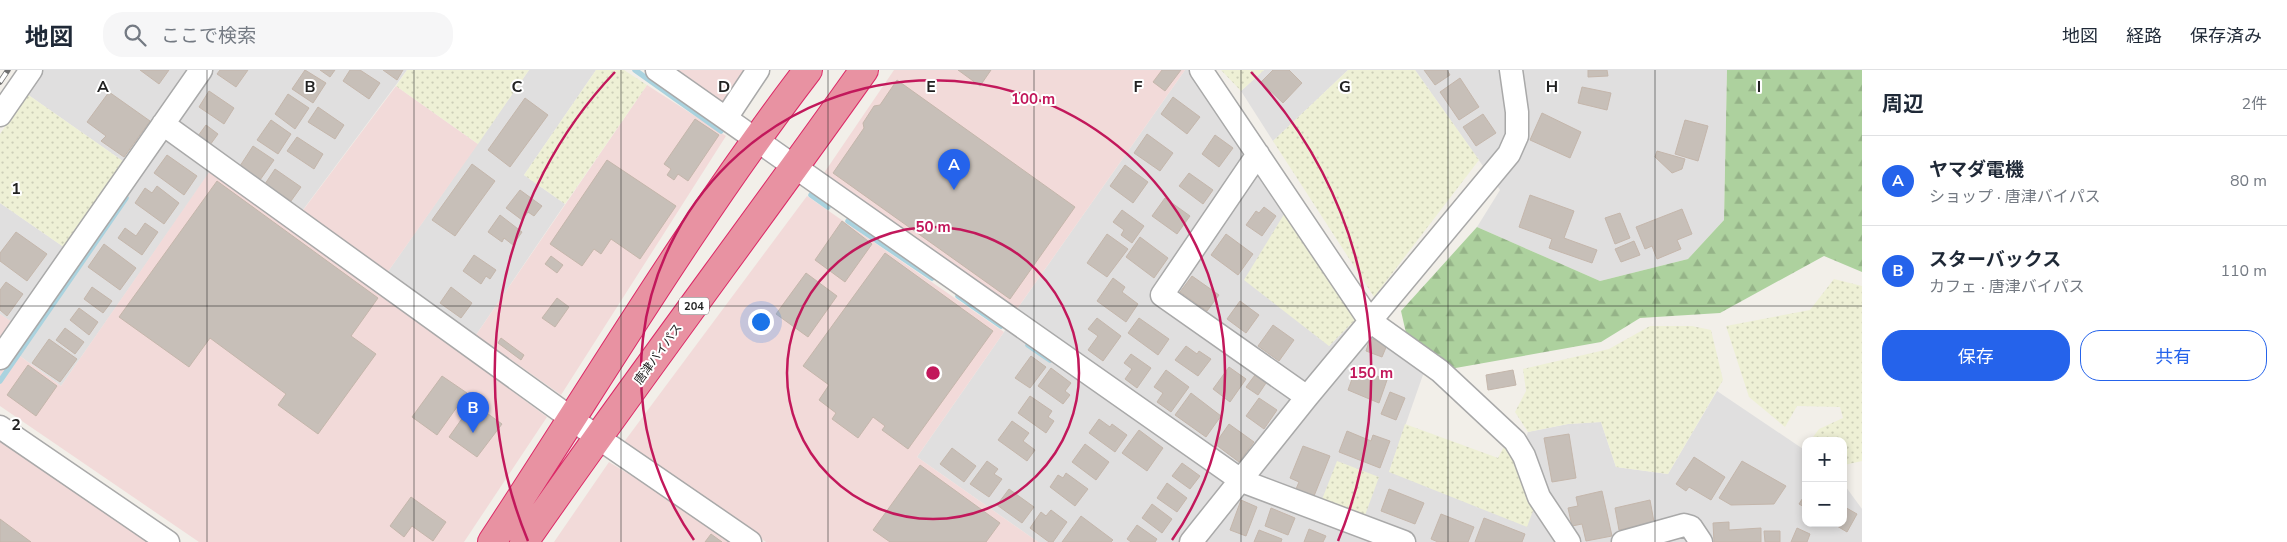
<!DOCTYPE html>
<html lang="ja">
<head>
<meta charset="utf-8">
<style>
  :root { --surface:#fff; --page:#f6f6f7; --text:#1f2937; --muted:#747a83; --line:#e0e1e3; --accent:#2563eb }
  body { margin:0; font-family:"Nunito Sans","Noto Sans JP",sans-serif; background:var(--page); color:var(--text) }
  .controls { position:absolute; right:15px; bottom:15px; display:grid; overflow:hidden; border-radius:10px; box-shadow:0 2px 8px #0003 }
  .controls button { width:45px; height:45px; display:grid; place-items:center; padding:0; border:0; border-bottom:1px solid var(--line); background:var(--surface); color:var(--text); font:25px sans-serif }
  .you { position:absolute; left:760px; top:251px; width:18px; height:18px; margin:-12px; border:4px solid #fff; border-radius:50%; background:#1a73e8; box-shadow:0 0 0 8px #1a73e833 }
  .badge { display:grid; place-items:center; width:32px; height:32px; border-radius:50%; background:var(--accent); color:#fff; font-size:16px; font-weight:700 }
  .pin { position:absolute; translate:-50% -41px; filter:drop-shadow(0 1px 2px #0008) }
  .pin::after { content:''; position:absolute; top:26px; width:18px; height:15px; background:inherit; clip-path:polygon(0 0,100% 0,50% 100%) }
  .list { margin:0; padding:0; list-style:none }
  h2 { display:flex; justify-content:space-between; align-items:center; height:65px; margin:0; padding:0 20px; font-size:21px }
  h2 small { font-size:16px; font-weight:400; color:var(--muted) }
  .list li { display:grid; grid-template-columns:32px 1fr auto; gap:15px; align-items:center; box-sizing:border-box; height:90px; padding:0 20px; border-top:1px solid var(--line) }
  .list b { display:block; font-size:19px; white-space:nowrap }
  .list p { margin:0; font-size:16px; white-space:nowrap; color:var(--muted) }
  .list em { font-size:16px; font-style:normal; color:var(--muted) }
  .actions { display:flex; gap:10px; padding:15px 20px }
  .actions a { flex:1; padding:11px 0; border:1px solid var(--accent); border-radius:20px; text-align:center; font-size:18px; color:var(--accent) }
  .actions .main { background:var(--accent); color:#fff }
  .icon { flex:none; width:28px; height:28px; fill:none; stroke:currentColor; stroke-width:2; stroke-linecap:round; stroke-linejoin:round }
  .map { position:relative; flex:none; width:1862px; height:472px; overflow:hidden }
  header { display:flex; align-items:center; gap:30px; box-sizing:border-box; height:70px; padding:0 25px; background:var(--surface); border-bottom:1px solid var(--line) }
  header strong { font-size:24px }
  nav { display:flex; gap:28px; margin-inline-start:auto; font-size:18px }
  .search { width:350px; height:45px; background:var(--page); display:flex; align-items:center; gap:12px; box-sizing:border-box; padding:0 18px; border-radius:20px; color:var(--muted); font-size:19px }
  main { display:flex }
  aside { flex:1; background:var(--surface) }
  .map>svg:first-child { display:block }
</style>
</head>
<body>
<header>
<strong>地図</strong>
<div class="search"><svg class="icon" aria-label="search" viewBox="0 0 24 24"><circle cx="10" cy="10" r="6"/><path d="M15 15l6 6"/></svg>ここで検索</div>
<nav><a>地図</a><a>経路</a><a>保存済み</a></nav>
</header>
<main>
<div class="map">
<svg width="1862" height="472" viewBox="0 0 1862 472">
  <defs>
    <pattern id="farmland-dots" width="8" height="8" patternUnits="userSpaceOnUse" patternTransform="scale(1.25)"><rect width="8" height="8" fill="#eef0d5"/><path d="M2 2h.1M6 6h.1" fill="none" stroke="#ccceb7" stroke-width="1.8" stroke-linecap="round"/></pattern>
    <pattern id="forest-firs" width="22" height="20" patternUnits="userSpaceOnUse" patternTransform="scale(1.25)"><rect width="22" height="20" fill="#add19e"/><path d="M5 1l3.5 6h-7zM16 11l3.5 6h-7z" fill="#95b388"/></pattern>
  </defs>
  <rect width="100%" height="100%" fill="#f2efe9"/>
  <path fill="#e0dfdf" d="M44,0H407L291,156L212,99L61,316L13,281L26,262L0,244V133L68,180L127,94L27,24Z
    M529,0H596L524,105L565,134L476,265L387,203Z
    M1185,0H1191L1286,141L1329,276L1358,247L1425,299L1389,402L1518,388L1528,362L1568,354L1601,352L1616,397L1668,404L1717,321L1806,381V453H1843V413L1862,439V472H1038L917,387L1004,262L1017,239Z
    M1264,0H1348L1273,71L1241,21Z
    M1415,0H1727L1724,150L1688,189L1600,211L1477,157L1500,120Z"/>
  <path fill="#f2dad9" d="M671,0H751L726,37Z
    M894,0H1185L1017,239L824,103Z
    M647,15L726,66L561,325L476,265Z
    M396,16L478,74L387,203L301,143Z
    M212,98L547,347L464,472H199L0,336V244L27,262L13,281L61,316Z
    M807,126L1004,262L917,387L1038,472H766L624,372Z
    M0,370L150,472H0Z
    M609,392L657,421L728,472H554Z"/>
  <path fill="url(#farmland-dots)" d="M407,0H529L478,74L396,16Z
    M596,0H624L647,15L565,134L524,105Z
    M1221,0H1264L1241,21Z
    M1348,0H1415L1479,90L1374,227L1273,71Z
    M27,24L127,94L68,180L0,133V64Z
    M1286,141L1358,247L1329,276L1244,210Z
    M1834,209L1862,216V391L1844,395L1843,371H1810L1819,359L1843,348L1840,337L1797,336L1785,357L1749,327L1726,256L1810,240Z
    M1650,256H1692L1711,260L1723,310L1668,404L1616,397L1601,352L1568,354L1528,362L1515,342L1526,321L1523,299L1609,279Z
    M1405,354L1498,388L1506,373L1534,438L1527,457L1389,402Z
    M1337,391L1379,407L1364,448L1321,432Z"/>
  <path fill="url(#forest-firs)" d="M1727,0H1862V202L1824,186L1720,243L1640,248L1601,272L1450,299L1406,263L1401,241L1477,157L1600,211L1688,189L1724,150Z"/>
  <g fill="none" stroke-linecap="round" stroke-linejoin="round">
    <path stroke="#aad3df" stroke-width="5.5" d="M635,0L721,61
      M811,125L828,137
      M848,151L932,208
      M958,226L1001,256
      M1028,275L1050,290
      M0,311L126,128"/>
  </g>
  <path fill="#c7bfb8" stroke="#c4b6ab" d="M140,0H169L159,14Z
    M220,0H248L236,17L217,4Z
    M305,0L326,13L313,33L292,19Z
    M320,0H335L330,7Z
    M350,0H360L380,13L369,29L343,11Z
    M383,0H403L397,10Z
    M958,0H991L980,16Z
    M1162,0H1181L1165,21L1153,12Z
    M1273,0H1289L1302,13L1283,33L1261,12Z
    M1424,0H1447L1450,5L1435,15Z
    M1588,0H1607L1608,6L1588,7Z
    M1460,8L1479,37L1459,50L1440,22Z
    M897,10L1075,137L1010,229L833,103L864,58L863,53L874,36L880,35Z
    M1582,17L1611,23L1607,40L1578,33Z
    M209,21L234,38L224,54L199,37Z
    M109,22L150,51L124,87L101,71L106,66L87,52Z
    M288,24L309,38L295,59L275,44Z
    M1173,27L1200,47L1187,64L1161,44Z
    M525,28L548,45L510,97L488,80Z
    M318,37L344,55L335,69L308,52Z
    M1542,43L1581,62L1570,88L1530,70Z
    M1483,44L1496,63L1476,76L1463,57Z
    M695,49L719,65L688,111L678,104L674,110L667,105L671,99L664,94Z
    M271,50L291,64L278,84L257,70Z
    M1685,50L1708,56L1698,91L1675,84Z
    M206,55L218,64L210,75L198,66Z
    M1147,64L1173,83L1160,101L1134,83Z
    M1215,65L1233,78L1219,97L1202,84Z
    M297,67L323,84L314,99L287,81Z
    M253,76L274,90L260,110L240,96Z
    M1657,81L1685,89L1682,99L1672,103L1655,87Z
    M167,85L197,106L184,125L154,103Z
    M607,90L676,136L640,189L611,169L601,184L594,179L582,196L550,174Z
    M472,94L495,111L455,166L432,150Z
    M1125,95L1148,112L1133,133L1110,116Z
    M275,99L301,117L291,131L265,114Z
    M1189,103L1213,120L1203,134L1179,116Z
    M217,111L378,228L351,266L376,284L318,364L278,335L286,324L210,268L189,297L119,247Z
    M157,116L179,133L164,154L135,133L145,118L152,123Z
    M520,120L542,136L534,146L528,142L522,150L506,138Z
    M1530,125L1574,141L1564,168L1597,180L1592,193L1549,178L1552,169L1519,157Z
    M1165,128L1190,146L1177,164L1152,146Z
    M1264,137L1276,146L1262,166L1246,155L1256,141L1259,143Z
    M1682,139L1692,164L1677,170L1681,179L1657,189L1652,176L1645,179L1636,157Z
    M1122,140L1144,156L1132,173L1121,165L1124,160L1113,152Z
    M1620,143L1630,168L1615,174L1605,148Z
    M500,145L522,162L513,175L504,168L502,172L488,162Z
    M842,151L872,174L845,212L815,190Z
    M145,153L158,162L142,185L118,168L125,158L136,166Z
    M16,162L47,184L27,211L0,191V183Z
    M1107,164L1128,179L1107,207L1087,193Z
    M1226,164L1253,184L1238,205L1211,185Z
    M1140,167L1168,188L1154,208L1126,187Z
    M1634,171L1640,185L1621,192L1615,179Z
    M104,174L136,198L120,220L88,197Z
    M885,183L993,261L908,379L882,360L885,356L873,347L858,368L832,349L836,343L819,330L829,315L803,296Z
    M474,185L496,200L490,209L486,206L481,214L463,201Z
    M551,186L563,195L557,203L545,194Z
    M806,203L837,226L808,267L776,244Z
    M1192,206L1219,225L1207,241L1180,222Z
    M1113,208L1125,217L1122,222L1138,234L1126,252L1097,231Z
    M6,212L23,224L7,246L0,240V220Z
    M92,217L112,231L103,243L84,229Z
    M451,217L472,233L461,248L440,233Z
    M557,228L569,237L555,257L542,248Z
    M1240,231L1259,245L1246,263L1227,249Z
    M79,238L98,252L89,265L70,250Z
    M1097,248L1121,266L1103,291L1088,280L1098,266L1088,259Z
    M1139,248L1169,269L1158,285L1128,263Z
    M1273,255L1294,270L1279,291L1258,276Z
    M65,258L84,272L75,284L56,270Z
    M501,268L524,285L521,290L498,273Z
    M1370,268L1387,275L1382,287L1366,281Z
    M49,269L77,289L60,312L32,293Z
    M1186,276L1197,284L1199,281L1211,289L1198,306L1175,290Z
    M1131,284L1151,298L1137,318L1125,309L1132,299L1124,293Z
    M1031,286L1046,297L1030,318L1015,308Z
    M28,295L57,316L36,346L7,325Z
    M1229,297L1246,309L1230,332L1213,319Z
    M1051,298L1071,313L1065,321L1070,325L1063,334L1038,316Z
    M1356,298L1387,310L1379,333L1348,320Z
    M1166,300L1189,317L1171,342L1157,332L1163,323L1154,317Z
    M1513,300L1516,315L1488,320L1486,305Z
    M1255,305L1266,313L1258,325L1246,317Z
    M442,306L467,323L437,365L412,347Z
    M1390,322L1405,328L1396,350L1381,344Z
    M1191,323L1221,346L1206,367L1175,345Z
    M1030,326L1052,341L1048,347L1054,351L1046,363L1018,343Z
    M1259,328L1277,340L1264,359L1246,346Z
    M473,333L502,354L477,387L449,367Z
    M1099,349L1110,357L1112,354L1127,365L1115,382L1089,363Z
    M1012,351L1029,363L1023,371L1035,380L1027,391L998,370Z
    M1229,354L1254,372L1239,392L1215,374Z
    M1139,360L1163,378L1147,401L1122,383Z
    M1347,361L1371,371L1373,365L1390,371L1380,398L1339,382Z
    M1569,364L1576,408L1552,412L1544,368Z
    M1085,374L1109,392L1096,410L1072,392Z
    M1303,376L1330,386L1314,426L1296,419L1299,412L1290,408Z
    M952,378L976,396L964,412L940,394Z
    M1694,387L1725,407L1711,430L1689,417L1686,421L1676,414Z
    M987,391L998,399L994,404L1002,409L989,427L970,414Z
    M1742,391L1786,416L1774,434L1731,435L1719,428Z
    M1182,393L1200,406L1190,419L1172,406Z
    M920,395L1000,453L986,472H890L873,460Z
    M1066,403L1088,419L1075,436L1050,417L1058,405L1063,408Z
    M1167,413L1187,428L1177,442L1157,428Z
    M1009,419L1034,437L1022,453L997,435Z
    M1389,419L1424,433L1415,454L1381,441Z
    M1602,421L1612,466L1586,471L1582,454L1572,456L1568,438L1578,436L1576,427Z
    M1806,423V438L1799,434Z
    M411,427L446,452L433,471L412,456L404,467L390,456Z
    M1241,430L1257,437L1246,466L1230,460Z
    M1650,430L1654,452L1619,460L1615,438Z
    M1152,434L1172,449L1162,463L1142,448Z
    M1843,436L1857,444L1847,462L1832,453H1843Z
    M1271,438L1295,448L1288,465L1265,456Z
    M1051,440L1067,452L1053,472H1049L1030,458L1041,442L1046,446Z
    M1441,444L1474,457L1468,472H1438L1431,469Z
    M1081,446L1113,470L1111,472H1062Z
    M1484,448L1525,464L1522,472H1475Z
    M0,449L31,472H0Z
    M1729,452V460L1761,458V472H1714L1713,453Z
    M1137,455L1157,469L1155,472H1131L1127,469Z
    M1797,458L1810,464L1807,472H1791Z
    M1309,459L1326,466L1323,472H1304Z
    M1259,460L1282,469L1281,472H1254Z
    M1764,461H1780V472H1765Z
    M711,464L722,472H705Z"/>
  <g fill="none" stroke-linecap="round" stroke-linejoin="round">
    <defs>
      <path id="minor" d="M657,0L1242,411L1404,472
        M1201,0L1370,251L1440,301L1515,371L1524,386L1539,427L1569,472
        M0,45L31,0
        M726,48L758,0
        M163,54L597,367L750,472
        M1258,84L1162,225L1307,327
        M0,288L201,0
        M0,357L168,472
        M1191,472L1307,327L1509,84L1517,66V42L1511,0
        M1623,472L1684,455L1691,457L1701,472"/>
      <path id="highway" d="M492,472C596,314 693,150 808,0
        M524,472C635,312 752,158 864,0"/>
    </defs>
    <use href="#minor" stroke="#a9a9a9" stroke-width="25"/>
    <use href="#highway" stroke="#dc2a67" stroke-width="30"/>
    <use href="#minor" stroke="#fff" stroke-width="22"/>
    <use href="#highway" stroke="#e892a2" stroke-width="28"/>
    <defs>
      <path id="rail" d="M0,12L8,0"/>
    </defs>
    <use href="#rail" stroke="#707070" stroke-width="5.5"/>
    <use href="#rail" stroke="#fff" stroke-width="4" stroke-dasharray="11" stroke-linecap="butt"/>
  </g>
  <path fill="none" stroke="#222" stroke-width="1" stroke-opacity="0.55" d="M207,0V472M414,0V472M621,0V472M828,0V472M1034,0V472M1241,0V472M1448,0V472M1655,0V472M0,236H1862"/>
  <g fill="none" stroke="#c2185b" stroke-width="2.5">
    <circle cx="933" cy="303" r="146"/>
    <path d="M694 470A292 292 0 1 1 1172 470"/>
    <path d="M528 471A438 438 0 0 1 615 2M1251 2A438 438 0 0 1 1338 471"/>
  </g>
  <g text-anchor="middle" stroke-width="4" stroke-linejoin="round" paint-order="stroke">
    <rect fill="#fff" stroke="#646464" stroke-width="1" x="679" y="227.5" width="30" height="17" rx="4"/>
    <g font-size="11" font-weight="bold" fill="#222">
      <text x="694" y="240">204</text>
    </g>
    <g font-size="12" fill="#222" stroke="#fff">
      <text transform="translate(658 284) rotate(-54)" y="4">唐津バイパス</text>
    </g>
  </g>
  <g font-size="16" text-anchor="middle" font-weight="bold" fill="#222" stroke="#fff" stroke-width="4" stroke-linejoin="round" paint-order="stroke">
    <text x="103" y="22">A</text>
    <text x="310" y="22">B</text>
    <text x="517" y="22">C</text>
    <text x="724" y="22">D</text>
    <text x="931" y="22">E</text>
    <text x="1138" y="22">F</text>
    <text x="1345" y="22">G</text>
    <text x="1552" y="22">H</text>
    <text x="1759" y="22">I</text>
    <text x="16" y="124">1</text>
    <text x="16" y="360">2</text>
  </g>
  <circle cx="933" cy="303" r="8" fill="#c2185b" stroke="#fff" stroke-width="2.5"/>
  <g font-size="15" text-anchor="middle" font-weight="bold" fill="#c2185b" stroke="#fff" stroke-width="4" stroke-linejoin="round" paint-order="stroke">
    <text x="1033" y="34">100 m</text>
    <text x="933" y="162">50 m</text>
    <text x="1371" y="308">150 m</text>
  </g>
</svg>
<div class="controls">
<button>+</button>
<button>−</button>
</div>
<div class="you"></div>
<div class="pin badge" style="left:954px;top:120px">A</div>
<div class="pin badge" style="left:473px;top:363px">B</div>
</div>
<aside>
<h2>周辺<small>2件</small></h2>
<ul class="list">
<li><span class="badge">A</span><div><b>ヤマダ電機</b><p>ショップ · 唐津バイパス</p></div><em>80 m</em></li>
<li><span class="badge">B</span><div><b>スターバックス</b><p>カフェ · 唐津バイパス</p></div><em>110 m</em></li>
</ul>
<div class="actions"><a class="main">保存</a><a>共有</a></div>
</aside>
</main>
</body>
</html>
